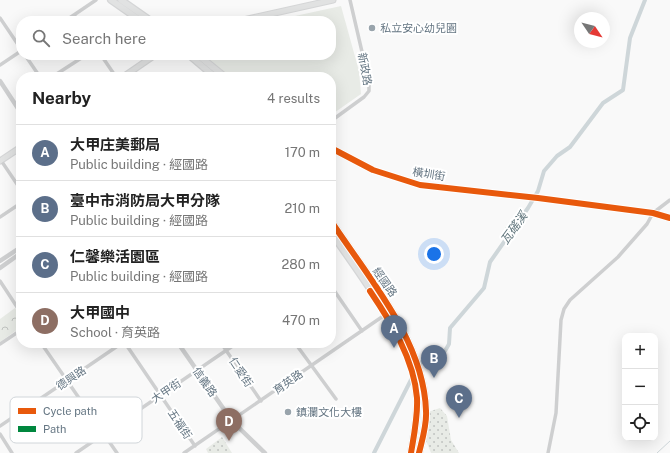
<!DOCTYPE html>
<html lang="en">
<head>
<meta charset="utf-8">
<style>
  :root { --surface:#fff; --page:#f6f6f6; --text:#222; --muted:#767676; --line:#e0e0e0; --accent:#111827 }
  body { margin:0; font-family:"Public Sans","Noto Sans TC",sans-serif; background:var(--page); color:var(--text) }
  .controls { position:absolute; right:12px; bottom:12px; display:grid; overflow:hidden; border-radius:8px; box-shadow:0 4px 16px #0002 }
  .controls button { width:36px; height:36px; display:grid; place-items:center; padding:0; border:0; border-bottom:1px solid var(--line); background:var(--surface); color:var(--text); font:20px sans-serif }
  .compass { position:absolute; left:574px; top:12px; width:36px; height:36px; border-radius:50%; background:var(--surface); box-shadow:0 4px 16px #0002; rotate:125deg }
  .you { position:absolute; left:434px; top:254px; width:14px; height:14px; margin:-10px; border:3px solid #fff; border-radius:50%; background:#1a73e8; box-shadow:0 0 0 6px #1a73e833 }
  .badge { display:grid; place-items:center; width:26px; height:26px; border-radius:50%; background:var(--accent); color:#fff; font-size:13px; font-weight:700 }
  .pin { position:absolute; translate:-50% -33px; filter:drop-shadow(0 1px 2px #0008) }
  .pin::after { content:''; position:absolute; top:21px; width:14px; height:12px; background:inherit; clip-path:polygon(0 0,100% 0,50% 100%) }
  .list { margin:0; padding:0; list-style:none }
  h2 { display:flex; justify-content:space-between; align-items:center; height:52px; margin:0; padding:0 16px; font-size:17px }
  h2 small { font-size:13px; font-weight:400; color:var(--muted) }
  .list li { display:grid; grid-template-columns:26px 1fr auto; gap:12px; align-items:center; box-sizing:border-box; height:56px; padding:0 16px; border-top:1px solid var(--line) }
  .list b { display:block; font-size:15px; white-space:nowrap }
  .list p { margin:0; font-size:13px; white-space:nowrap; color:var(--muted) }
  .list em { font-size:13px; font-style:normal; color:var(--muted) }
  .icon { flex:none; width:22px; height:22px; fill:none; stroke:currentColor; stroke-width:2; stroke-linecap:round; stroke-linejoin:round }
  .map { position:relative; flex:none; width:670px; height:453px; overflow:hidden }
  .search { position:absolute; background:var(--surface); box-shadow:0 4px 16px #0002; left:16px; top:16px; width:320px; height:44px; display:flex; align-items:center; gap:10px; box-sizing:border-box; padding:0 14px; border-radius:16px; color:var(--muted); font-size:15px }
  .panel { position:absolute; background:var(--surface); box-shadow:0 4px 16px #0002; left:16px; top:72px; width:320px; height:276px; border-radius:16px }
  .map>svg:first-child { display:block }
</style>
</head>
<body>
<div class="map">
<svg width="670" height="453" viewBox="0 0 670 453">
  <defs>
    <pattern id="grass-dots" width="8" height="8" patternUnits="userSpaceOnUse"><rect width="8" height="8" fill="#e8ebe6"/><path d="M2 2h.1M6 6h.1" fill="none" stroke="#c0c3c0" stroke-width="1.8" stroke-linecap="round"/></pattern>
    <pattern id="park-crowns" width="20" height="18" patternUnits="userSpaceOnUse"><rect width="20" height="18" fill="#e8ebe6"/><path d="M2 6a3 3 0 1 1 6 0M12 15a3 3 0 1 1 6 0" fill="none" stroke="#c0c3c0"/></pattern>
  </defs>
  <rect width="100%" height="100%" fill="#f9f9f9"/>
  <path fill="url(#grass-dots)" d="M440,408L447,416L451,440L459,453H431L425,438L428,412Z
    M222,437L232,453H208L206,449Z"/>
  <path fill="url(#park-crowns)" d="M15,308L21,318V327L0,342V319Z"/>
  <path fill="#e8ebe6" d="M341,6L359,71L361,94L331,115V77H230L203,55H331V21H272Z"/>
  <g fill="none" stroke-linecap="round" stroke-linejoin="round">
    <path stroke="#ced6d9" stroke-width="1" d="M657,453L670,441"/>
    <path stroke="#ced6d9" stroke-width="4" d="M374,453L419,364L427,358L445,351L449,344L450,328L484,288L490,262L528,208L538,191L544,171L557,156L570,147L603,103L623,90L630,38L645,0"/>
    <defs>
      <path id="secondary" d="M239,21L333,0
        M123,77L155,55
        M0,161L21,147"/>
      <path id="primary" d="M111,0L141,21
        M121,0L151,21
        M189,55L215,77
        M198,55L225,77
        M331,221C368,277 424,341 426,411C427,425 422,440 419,453
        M331,232C361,277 416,344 417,399C418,417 414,435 411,453"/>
    </defs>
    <use href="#secondary" stroke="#d5d6d7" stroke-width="7"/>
    <use href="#primary" stroke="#d5d6d7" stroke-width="8"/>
    <path stroke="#cecfd0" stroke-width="3.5" d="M74,15L78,21
      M0,18L21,49
      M65,21L96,0
      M25,55L40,77
      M101,55L116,77
      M0,65L21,51
      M52,77L86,55
      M331,121L364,97L369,91V82L350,0
      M331,148L373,170L420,185L538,198L653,213L670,218
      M0,159L21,190
      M0,217L21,203
      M0,281L21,313
      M331,286L362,331
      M41,343L117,453
      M125,343L195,446
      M221,343L261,401
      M295,343L336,399
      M0,344L21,330
      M0,426L122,343
      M0,434L12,453
      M76,453L237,343
      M184,453L392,310
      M548,453L556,413L561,320L564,309L570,300L618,257L647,224L653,213L670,200"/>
    <path stroke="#cecfd0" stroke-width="4.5" d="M0,81L21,113
      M0,261L21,247
      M0,268L21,253
      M178,343L232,421L265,453"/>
    <use href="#secondary" stroke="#e1e2e2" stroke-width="5"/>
    <use href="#primary" stroke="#e1e2e2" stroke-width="5.5"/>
    <path stroke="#00873e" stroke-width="5" stroke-dasharray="10 5" stroke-linecap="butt" d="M505,230L512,232"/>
    <defs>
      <path id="cycleway" d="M331,148L373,170L420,185L538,198L653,213L670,218
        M331,221C368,277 424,341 426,411C427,425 422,440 419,453
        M370,291C391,322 414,359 417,398C418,416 414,435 411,453"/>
    </defs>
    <use href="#cycleway" stroke="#fff" stroke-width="8"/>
    <use href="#cycleway" stroke="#e8590c" stroke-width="6"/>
  </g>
  <g fill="#99a4ac" stroke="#fff" stroke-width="1.5">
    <circle cx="372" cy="28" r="4"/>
    <circle cx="288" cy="412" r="4"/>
  </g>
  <g text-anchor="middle" stroke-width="4" stroke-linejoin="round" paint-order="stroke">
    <g font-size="11" fill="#657683" stroke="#fff" text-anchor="start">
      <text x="380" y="32">私立安心幼兒園</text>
      <text x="296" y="416">鎮瀾文化大樓</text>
    </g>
    <g font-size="11" fill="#657683" stroke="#fff">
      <text transform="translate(365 69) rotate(79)" y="4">新政路</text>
      <text transform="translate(429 174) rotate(9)" y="4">橫圳街</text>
      <text transform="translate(385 282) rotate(55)" y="4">經國路</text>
      <text transform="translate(241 372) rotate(56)" y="4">仁愛街</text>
      <text transform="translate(71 378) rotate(-34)" y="4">德興路</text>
      <text transform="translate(205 382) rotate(55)" y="4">信義路</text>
      <text transform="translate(288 382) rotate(-35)" y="4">育英路</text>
      <text transform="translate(166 391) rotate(-34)" y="4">大甲街</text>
      <text transform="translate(180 424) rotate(56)" y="4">五福街</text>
    </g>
    <g font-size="12" font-style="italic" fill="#60757c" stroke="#fff">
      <text transform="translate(514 228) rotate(-54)" y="4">瓦磘溪</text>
    </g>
  </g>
  <rect x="10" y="397" width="132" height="46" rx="6" fill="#fff" stroke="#d1d6da" stroke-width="1"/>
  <rect x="18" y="408" width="18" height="6" fill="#e8590c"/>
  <rect x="18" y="426" width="18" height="6" fill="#00873e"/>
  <g font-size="11" fill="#657683">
    <text x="43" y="415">Cycle path</text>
    <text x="43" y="433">Path</text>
  </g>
</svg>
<div class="controls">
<button>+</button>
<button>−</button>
<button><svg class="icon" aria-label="locate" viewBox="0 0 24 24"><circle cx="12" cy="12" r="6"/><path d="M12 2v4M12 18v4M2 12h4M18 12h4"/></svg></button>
</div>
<svg class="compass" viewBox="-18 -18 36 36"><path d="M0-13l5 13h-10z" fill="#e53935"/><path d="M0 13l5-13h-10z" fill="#767676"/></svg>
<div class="you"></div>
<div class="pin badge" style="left:394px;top:348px;background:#5c6f8a">A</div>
<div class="pin badge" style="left:434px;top:378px;background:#5c6f8a">B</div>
<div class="pin badge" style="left:459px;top:418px;background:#5c6f8a">C</div>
<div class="pin badge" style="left:229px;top:441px;background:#8d6e63">D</div>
<div class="search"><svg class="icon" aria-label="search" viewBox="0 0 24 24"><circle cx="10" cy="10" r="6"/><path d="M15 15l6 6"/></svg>Search here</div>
<section class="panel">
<h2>Nearby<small>4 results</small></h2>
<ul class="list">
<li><span class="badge" style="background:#5c6f8a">A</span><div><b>大甲庄美郵局</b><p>Public building · 經國路</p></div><em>170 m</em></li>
<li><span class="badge" style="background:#5c6f8a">B</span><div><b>臺中市消防局大甲分隊</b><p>Public building · 經國路</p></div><em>210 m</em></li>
<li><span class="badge" style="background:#5c6f8a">C</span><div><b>仁馨樂活園區</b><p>Public building · 經國路</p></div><em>280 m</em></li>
<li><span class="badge" style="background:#8d6e63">D</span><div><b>大甲國中</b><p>School · 育英路</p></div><em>470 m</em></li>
</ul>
</section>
</div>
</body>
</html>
